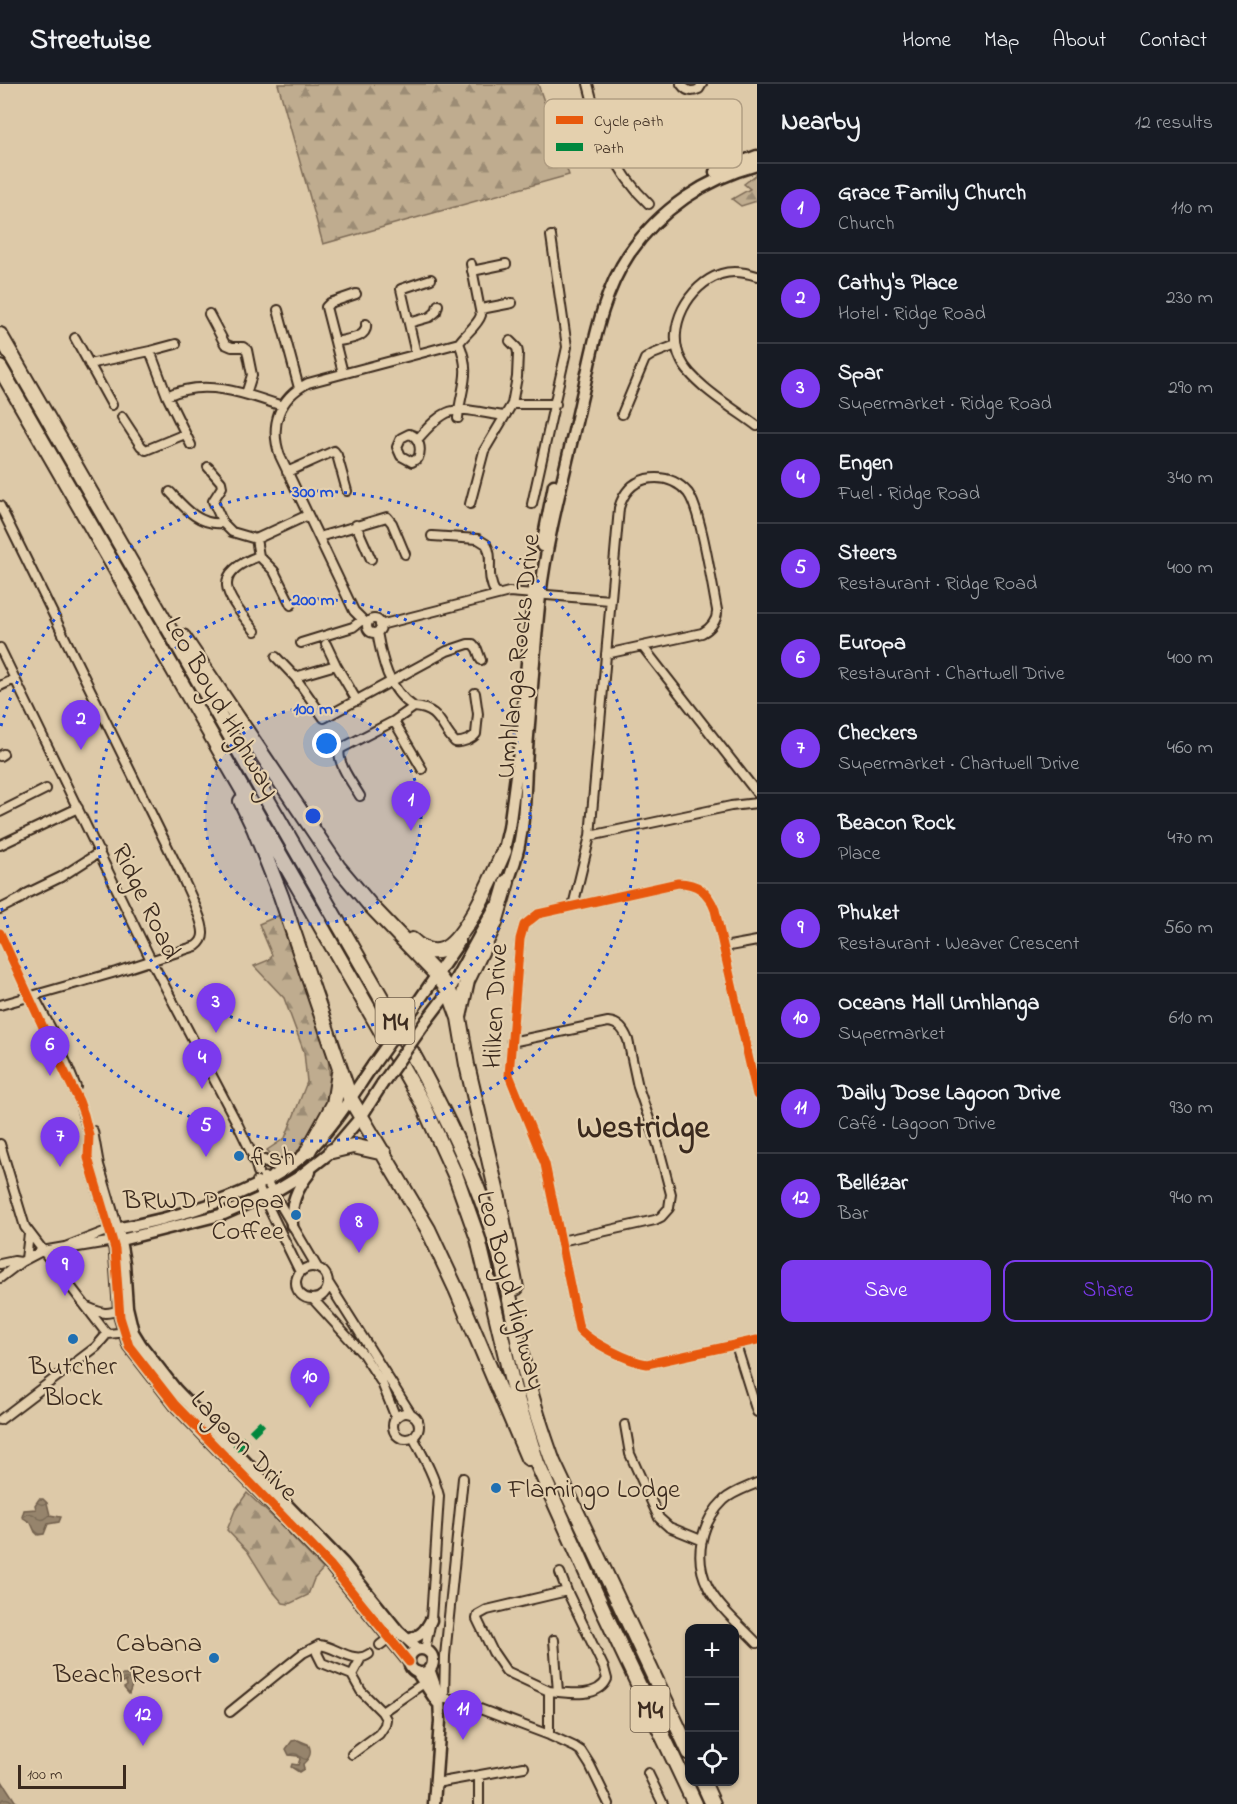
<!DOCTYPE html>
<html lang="en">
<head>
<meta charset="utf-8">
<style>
  :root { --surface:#171b24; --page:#242831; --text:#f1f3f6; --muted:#9ea1a6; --line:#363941; --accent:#7c3aed }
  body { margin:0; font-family:"Indie Flower",sans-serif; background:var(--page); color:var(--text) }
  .controls { position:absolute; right:18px; bottom:18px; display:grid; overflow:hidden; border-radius:12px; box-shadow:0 2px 4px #0004 }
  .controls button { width:54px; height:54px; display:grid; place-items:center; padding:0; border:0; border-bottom:2px solid var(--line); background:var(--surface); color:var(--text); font:30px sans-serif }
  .scale { position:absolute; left:18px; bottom:15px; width:108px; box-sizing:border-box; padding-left:6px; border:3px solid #3b2a1e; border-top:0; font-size:16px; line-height:21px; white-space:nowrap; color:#3b2a1e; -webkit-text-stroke:4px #e4d0ae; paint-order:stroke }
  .you { position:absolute; left:327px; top:660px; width:21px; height:21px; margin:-15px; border:4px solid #fff; border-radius:50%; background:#1a73e8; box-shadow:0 0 0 9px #1a73e833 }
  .badge { display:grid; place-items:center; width:39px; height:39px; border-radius:50%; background:var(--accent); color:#fff; font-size:20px; font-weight:700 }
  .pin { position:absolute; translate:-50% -50px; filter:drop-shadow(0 2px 3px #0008) }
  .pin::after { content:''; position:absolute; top:32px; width:21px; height:18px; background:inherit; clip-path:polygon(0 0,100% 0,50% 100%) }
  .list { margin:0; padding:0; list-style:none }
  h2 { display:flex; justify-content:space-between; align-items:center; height:78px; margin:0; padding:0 24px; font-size:26px }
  h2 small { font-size:20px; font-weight:400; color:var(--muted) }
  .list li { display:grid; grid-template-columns:39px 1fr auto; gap:18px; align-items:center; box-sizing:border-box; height:90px; padding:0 24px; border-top:2px solid var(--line) }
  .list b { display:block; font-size:22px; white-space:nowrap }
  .list p { margin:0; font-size:20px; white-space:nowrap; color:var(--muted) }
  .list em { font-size:20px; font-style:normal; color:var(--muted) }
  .actions { display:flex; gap:12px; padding:18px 24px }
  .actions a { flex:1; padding:14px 0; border:2px solid var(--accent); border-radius:12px; text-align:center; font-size:21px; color:var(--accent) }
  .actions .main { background:var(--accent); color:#fff }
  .icon { flex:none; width:33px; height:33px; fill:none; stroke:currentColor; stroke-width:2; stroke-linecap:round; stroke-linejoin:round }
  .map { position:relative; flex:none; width:757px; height:1720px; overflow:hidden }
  header { display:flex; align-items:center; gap:36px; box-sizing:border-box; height:84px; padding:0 30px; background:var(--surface); border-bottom:2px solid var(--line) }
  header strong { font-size:28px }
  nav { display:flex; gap:33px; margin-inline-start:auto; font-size:21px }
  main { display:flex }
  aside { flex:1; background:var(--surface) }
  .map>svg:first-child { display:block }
</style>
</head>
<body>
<header>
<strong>Streetwise</strong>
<nav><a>Home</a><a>Map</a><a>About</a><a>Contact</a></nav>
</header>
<main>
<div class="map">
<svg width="757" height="1720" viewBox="0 0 757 1720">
  <defs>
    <pattern id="forest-firs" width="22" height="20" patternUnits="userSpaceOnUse" patternTransform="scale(1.5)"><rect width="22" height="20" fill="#bfac8f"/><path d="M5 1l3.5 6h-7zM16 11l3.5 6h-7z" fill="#9c8c74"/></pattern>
    <pattern id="water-waves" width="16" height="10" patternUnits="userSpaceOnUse" patternTransform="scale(1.5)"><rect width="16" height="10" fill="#96846c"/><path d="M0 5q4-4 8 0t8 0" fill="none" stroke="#7c6c58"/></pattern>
  </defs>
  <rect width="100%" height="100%" fill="#ddc9a8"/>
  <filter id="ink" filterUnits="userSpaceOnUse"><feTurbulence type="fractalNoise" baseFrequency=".0167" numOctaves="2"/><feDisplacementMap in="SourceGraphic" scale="12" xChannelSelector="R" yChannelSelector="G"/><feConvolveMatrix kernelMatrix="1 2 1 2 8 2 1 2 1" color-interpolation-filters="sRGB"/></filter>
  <g filter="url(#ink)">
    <path fill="url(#forest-firs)" stroke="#7d6b56" stroke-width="1.5" d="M278,0H538L569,91L323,160Z
      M757,90V117L741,122L732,115L750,105L744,100Z
      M280,831L324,955L328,971L330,1000L324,1026L299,1066L289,1073L281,1074L273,1072L267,1066L285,1054L307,998L304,968L284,914L254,882L269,876L272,871L259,840Z
      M247,1409L276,1436L323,1485L314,1495L308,1511L289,1520L283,1519L271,1505L248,1468L227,1446L235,1426Z"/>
    <path fill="url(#water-waves)" stroke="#72604d" stroke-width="1.5" d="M39,1415H43L47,1419L50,1431L61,1433L59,1438L48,1440L44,1450L38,1451L35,1448L31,1439L22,1433L24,1426L36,1425L35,1421Z
      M114,1591H130L134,1596L129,1610L124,1604L127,1602L126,1597L120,1599Z
      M298,1656L308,1660C313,1668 310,1674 303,1680L304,1685L299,1688L291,1683L292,1680L298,1681L300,1675L298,1672L289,1671L286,1665L292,1657Z
      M0,1694L17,1720H0Z"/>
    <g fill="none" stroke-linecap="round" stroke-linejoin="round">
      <defs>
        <path id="street" d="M588,0C599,45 614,87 649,120
          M681,0C686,7 691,9 699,5L702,0
          M472,187L506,180
          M757,192C745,188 733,186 721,190C688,201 665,244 681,276C691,299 736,326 757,342
          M481,225L512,219
          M278,226L299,304
          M209,230L225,260L232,263H243L247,266L252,291L246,310
          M409,239L430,233L436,228L438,221
          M75,254L112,321
          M335,258C346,255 368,255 366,240
          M459,259C465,250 478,241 481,231L471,180
          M150,267L167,312L191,361
          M416,270L401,205L431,195
          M89,280L150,267L176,260
          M343,289L326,223L330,219L356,210
          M167,312C204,294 245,309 282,322
          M512,320H556
          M622,330L645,275L653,270L676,261
          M122,333L141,362L146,366L185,350
          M458,334C461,303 472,290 459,259
          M409,350C419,352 422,365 418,374L412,378L401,372L397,363L401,354Z
          M417,356C451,316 456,325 504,332
          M208,383L221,398L222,403L213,417L223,439L232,448L256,455L308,431
          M287,388L334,367L337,371L347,407
          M170,408C184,423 199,442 223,439
          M470,420L484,367L512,320L517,293L518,269L517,264L510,257
          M532,420L567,263L551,152
          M0,422L179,786C185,800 204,836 203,850C203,856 200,859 196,862L116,888L0,921
          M356,441L371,475
          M432,452L478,455L486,460C495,475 484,489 496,510
          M319,453L387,433L392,439L405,470
          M256,455L259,472L274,487L291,521
          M367 542a7 7 0 1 1 14 0a7 7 0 1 1-14 0Z
          M367,540L354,527L280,372C269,341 279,314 308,299L459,259
          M380,541L509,508L610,516
          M255,547C229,514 206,491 259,472
          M377,548C382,576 388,606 414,623
          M301,559L353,543L362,536
          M326,560L336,581L357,617
          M643,563L757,709
          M0,564L151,876L238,1041L254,1074L258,1088
          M276,573L295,593L324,634L447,567L468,560H473L477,565L481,576
          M295,593L336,581
          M0,602L15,595
          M394,637L422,685
          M0,672L3,670
          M360,712C353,700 336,679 340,665L394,637L414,623C441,625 439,641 455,658C462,659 472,655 476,650L478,630L475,609
          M0,728L46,705
          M590,752L731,722L757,719
          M0,761L78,724
          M573,822L590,752L619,424C623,410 631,399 646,395C662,392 677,396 688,409C701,426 712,501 717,526C718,536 710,545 702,549L606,570
          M0,825L20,815L28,809L61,793L100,768
          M0,849L48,954L79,1017L89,1051L88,1074L109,1146L65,1163L42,1167L21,1178L0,1194
          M724,863L757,857
          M37,918L55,952L76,1003
          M511,958L608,938C619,939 624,946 628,956L638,1003L658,1061L671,1110L669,1124L661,1133L655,1136L561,1157
          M757,1011L715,826C708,808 698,799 678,799L538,830L524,841L520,855L509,991L545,1080L579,1245C590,1258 630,1278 647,1280L757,1256
          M93,1047L99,1081L118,1145
          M0,1060L25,1143L107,1250
          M264,1093L317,1183
          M257,1097V1100L300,1188
          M67,1163L72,1164L114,1157
          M26,1175L29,1150
          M0,1180L14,1177L21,1178
          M296 1199a16 16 0 1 1 32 0a16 16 0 1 1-32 0Z
          M329,1200L411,1330
          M313,1215L363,1270L382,1299L396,1334
          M87,1223C103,1230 106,1231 122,1225
          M736,1261L757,1328
          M393 1342a13 13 0 1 1 26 0a13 13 0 1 1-26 0Z
          M0,1336L96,1263L107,1250L130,1248
          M625,1341L630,1370L659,1434L669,1443L701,1456
          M413,1353C423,1372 434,1391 439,1412L431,1536L425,1566
          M757,1399C746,1404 733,1408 724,1416C701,1438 693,1474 708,1503C719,1524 741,1542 757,1559
          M554,1556L558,1608
          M380,1561L393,1551
          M369,1570C354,1581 335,1562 319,1561L317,1569L322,1579L352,1591L361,1607L382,1628L424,1599
          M352,1591L361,1574
          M549,1607C567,1609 598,1615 607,1595L604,1584L567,1507L560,1489
          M440,1613L456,1616L549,1651L575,1663L581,1667L590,1681L609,1720
          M444,1614L445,1572L463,1394
          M230,1628L303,1569L319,1561
          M549,1651V1607L506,1587L493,1568L477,1535L478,1531L487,1526L567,1507
          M352,1670L379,1650L385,1641L386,1635L382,1628
          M648,1689L663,1720
          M436,1699L524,1683
          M479,1720V1692"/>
        <path id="secondary" d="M715,88L757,72
          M542,462L554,401
          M502,774L509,744L518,676L534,504
          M505,804C529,752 523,706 528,652C532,606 535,558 540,512C548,446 567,381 581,316C593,266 600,213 629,170C660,125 705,95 757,81
          M418,918L460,857
          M427,936L449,907L495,823
          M373,981C353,1010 333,1044 307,1068C261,1111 170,1136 109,1146L115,1165L120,1233L129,1262L175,1321L331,1482L409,1578
          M254,1074L276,1081L289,1080
          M292,1141C290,1120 297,1104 310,1088
          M118,1145L124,1179L127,1223L133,1248L141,1261L176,1306L343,1479L398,1547L418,1565
          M117,1157L224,1130L274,1108L299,1093L332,1067L361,1033L382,1000
          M408,1556C420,1552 425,1548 431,1536
          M409 1577a12 12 0 1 1 24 0a12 12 0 1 1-24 0Z
          M429,1585L439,1613L440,1637L434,1720
          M417,1588L437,1618"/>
        <path id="highway" d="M0,251L390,929C432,1004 472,1078 497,1161C510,1205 515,1250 527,1295C534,1323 543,1350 553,1378L690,1669
          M0,284L422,1018L456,1093L478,1155L513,1302L537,1379L605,1530L695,1720
          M183,553L338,783L370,821L437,891L449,907L459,934L467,981L500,1122L516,1204
          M241,717L254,744L281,812L350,1014L428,1145L457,1207L528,1374
          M412,856C420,864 430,870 442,866C465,858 494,790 504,767
          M459,933L467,897L495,839L507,798
          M308,1067L334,1020L339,989
          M332,1067L353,1062L384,1069
          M703,1698L713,1720"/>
      </defs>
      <use href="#street" stroke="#3b2a1e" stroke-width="12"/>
      <use href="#secondary" stroke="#3b2a1e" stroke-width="15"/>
      <use href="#highway" stroke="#3b2a1e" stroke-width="18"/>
      <use href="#street" stroke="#e4d0ae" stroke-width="8"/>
      <use href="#secondary" stroke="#e4d0ae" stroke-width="10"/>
      <use href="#highway" stroke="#e4d0ae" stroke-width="14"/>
      <defs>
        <path id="secondary-bridge" d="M373,981L418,918
          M382,1000L427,936"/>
      </defs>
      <use href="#secondary-bridge" stroke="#3b2a1e" stroke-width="15" stroke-linecap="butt"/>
      <use href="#secondary-bridge" stroke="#e4d0ae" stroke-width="10"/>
      <path stroke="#00873e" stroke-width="8" stroke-dasharray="15 8" stroke-linecap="butt" d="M235,1365L264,1337"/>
      <defs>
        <path id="cycleway" d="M0,849L48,954L79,1017L84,1031L89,1051L88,1074L115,1165L120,1233L129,1262L175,1321L331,1482L409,1578
          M757,1011L715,826C708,808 698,799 678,799L538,830L524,841L520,855L509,991L545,1080L579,1245C590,1258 630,1278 647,1280L757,1256"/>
      </defs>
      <use href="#cycleway" stroke="#e4d0ae" stroke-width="13"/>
      <use href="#cycleway" stroke="#e8590c" stroke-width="9"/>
    </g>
  </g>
  <circle cx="313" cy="732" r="108" fill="#1d4ed8" fill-opacity=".12"/>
  <g fill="none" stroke="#1d4ed8" stroke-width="3" stroke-dasharray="3 6">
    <circle cx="313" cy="732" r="108"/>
    <circle cx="313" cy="732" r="217"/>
    <path d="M1 642A325 325 0 1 1 1 822"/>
  </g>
  <g fill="#1f6fb2" stroke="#e4d0ae" stroke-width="2">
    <circle cx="239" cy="1072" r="6"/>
    <circle cx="296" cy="1131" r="6"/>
    <circle cx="73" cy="1255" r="6"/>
    <circle cx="496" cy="1404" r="6"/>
    <circle cx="214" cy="1574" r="6"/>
  </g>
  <g text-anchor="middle" stroke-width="4.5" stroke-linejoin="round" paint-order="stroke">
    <g fill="#e4d0ae" stroke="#6e5c49" stroke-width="1.5">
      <rect x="375.5" y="914" width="39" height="46" rx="4.5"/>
      <rect x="630.5" y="1602" width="39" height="46" rx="4.5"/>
    </g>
    <g font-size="26" font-weight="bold" fill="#3b2a1e">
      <text x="395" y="946">M4</text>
      <text x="650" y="1634">M4</text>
    </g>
    <g font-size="27" fill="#3b2a1e" stroke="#e4d0ae">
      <text transform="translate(517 572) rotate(-84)" y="9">Umhlanga Rocks Drive</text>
      <text transform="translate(223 623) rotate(60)" y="9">Leo Boyd Highway</text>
      <text transform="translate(147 817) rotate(64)" y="9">Ridge Road</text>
      <text transform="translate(494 922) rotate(-87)" y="9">Hilken Drive</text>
      <text transform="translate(512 1206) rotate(75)" y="9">Leo Boyd Highway</text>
      <text transform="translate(245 1361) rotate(46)" y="9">Lagoon Drive</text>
    </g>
    <g font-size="27" fill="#3b2a1e" stroke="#e4d0ae" text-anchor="start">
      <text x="251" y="1081">fish</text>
      <text x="284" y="1124" text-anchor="end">BRWD Proppa<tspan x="284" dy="31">Coffee</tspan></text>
      <text x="73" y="1290" text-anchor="middle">Butcher<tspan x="73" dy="31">Block</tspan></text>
      <text x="508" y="1413">Flamingo Lodge</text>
      <text x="202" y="1567" text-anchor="end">Cabana<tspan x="202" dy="31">Beach Resort</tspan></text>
    </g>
    <g font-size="33" font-weight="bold" fill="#3b2a1e" stroke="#e4d0ae">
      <text x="643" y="1053">Westridge</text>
    </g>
  </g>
  <rect x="544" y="15" width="198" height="69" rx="9" fill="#e4d0ae" stroke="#b19e83" stroke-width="1.5"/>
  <rect x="556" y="32" width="27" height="8" fill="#e8590c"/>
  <rect x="556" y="59" width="27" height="8" fill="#00873e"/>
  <g font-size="16" fill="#3b2a1e">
    <text x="594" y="42">Cycle path</text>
    <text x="594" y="69">Path</text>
  </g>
  <circle cx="313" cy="732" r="9" fill="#1d4ed8" stroke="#e4d0ae" stroke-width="3"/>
  <g font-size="18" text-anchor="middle" font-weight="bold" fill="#1d4ed8" stroke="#e4d0ae" stroke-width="4.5" stroke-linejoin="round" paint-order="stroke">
    <text x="313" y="413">300 m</text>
    <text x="313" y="521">200 m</text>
    <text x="313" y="630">100 m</text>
  </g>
</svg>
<div class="controls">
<button>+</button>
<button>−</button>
<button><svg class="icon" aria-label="locate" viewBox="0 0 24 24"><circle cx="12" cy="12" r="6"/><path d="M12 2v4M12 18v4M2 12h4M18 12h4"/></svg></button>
</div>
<div class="scale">100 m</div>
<div class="you"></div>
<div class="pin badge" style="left:411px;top:747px">1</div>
<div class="pin badge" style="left:81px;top:666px">2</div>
<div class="pin badge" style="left:216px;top:949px">3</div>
<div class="pin badge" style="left:202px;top:1005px">4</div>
<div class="pin badge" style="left:206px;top:1073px">5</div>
<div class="pin badge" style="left:50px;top:992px">6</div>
<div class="pin badge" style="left:60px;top:1083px">7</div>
<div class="pin badge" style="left:359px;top:1169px">8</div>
<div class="pin badge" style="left:65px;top:1212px">9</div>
<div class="pin badge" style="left:310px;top:1324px">10</div>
<div class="pin badge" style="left:463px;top:1656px">11</div>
<div class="pin badge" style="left:143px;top:1662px">12</div>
</div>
<aside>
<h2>Nearby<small>12 results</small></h2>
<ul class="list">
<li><span class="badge">1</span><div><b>Grace Family Church</b><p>Church</p></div><em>110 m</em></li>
<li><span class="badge">2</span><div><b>Cathy's Place</b><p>Hotel · Ridge Road</p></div><em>230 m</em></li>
<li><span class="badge">3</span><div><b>Spar</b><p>Supermarket · Ridge Road</p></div><em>290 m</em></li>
<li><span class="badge">4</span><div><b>Engen</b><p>Fuel · Ridge Road</p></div><em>340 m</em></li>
<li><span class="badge">5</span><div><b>Steers</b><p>Restaurant · Ridge Road</p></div><em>400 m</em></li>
<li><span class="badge">6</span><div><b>Europa</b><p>Restaurant · Chartwell Drive</p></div><em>400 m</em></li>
<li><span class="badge">7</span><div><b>Checkers</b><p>Supermarket · Chartwell Drive</p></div><em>460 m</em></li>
<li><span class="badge">8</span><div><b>Beacon Rock</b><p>Place</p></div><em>470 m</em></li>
<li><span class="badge">9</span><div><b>Phuket</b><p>Restaurant · Weaver Crescent</p></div><em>560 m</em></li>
<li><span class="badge">10</span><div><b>Oceans Mall Umhlanga</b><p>Supermarket</p></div><em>610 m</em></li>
<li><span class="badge">11</span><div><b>Daily Dose Lagoon Drive</b><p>Café · Lagoon Drive</p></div><em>930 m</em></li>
<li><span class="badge">12</span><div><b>Bellézar</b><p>Bar</p></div><em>940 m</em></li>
</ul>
<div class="actions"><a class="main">Save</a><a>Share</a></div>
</aside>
</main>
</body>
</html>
